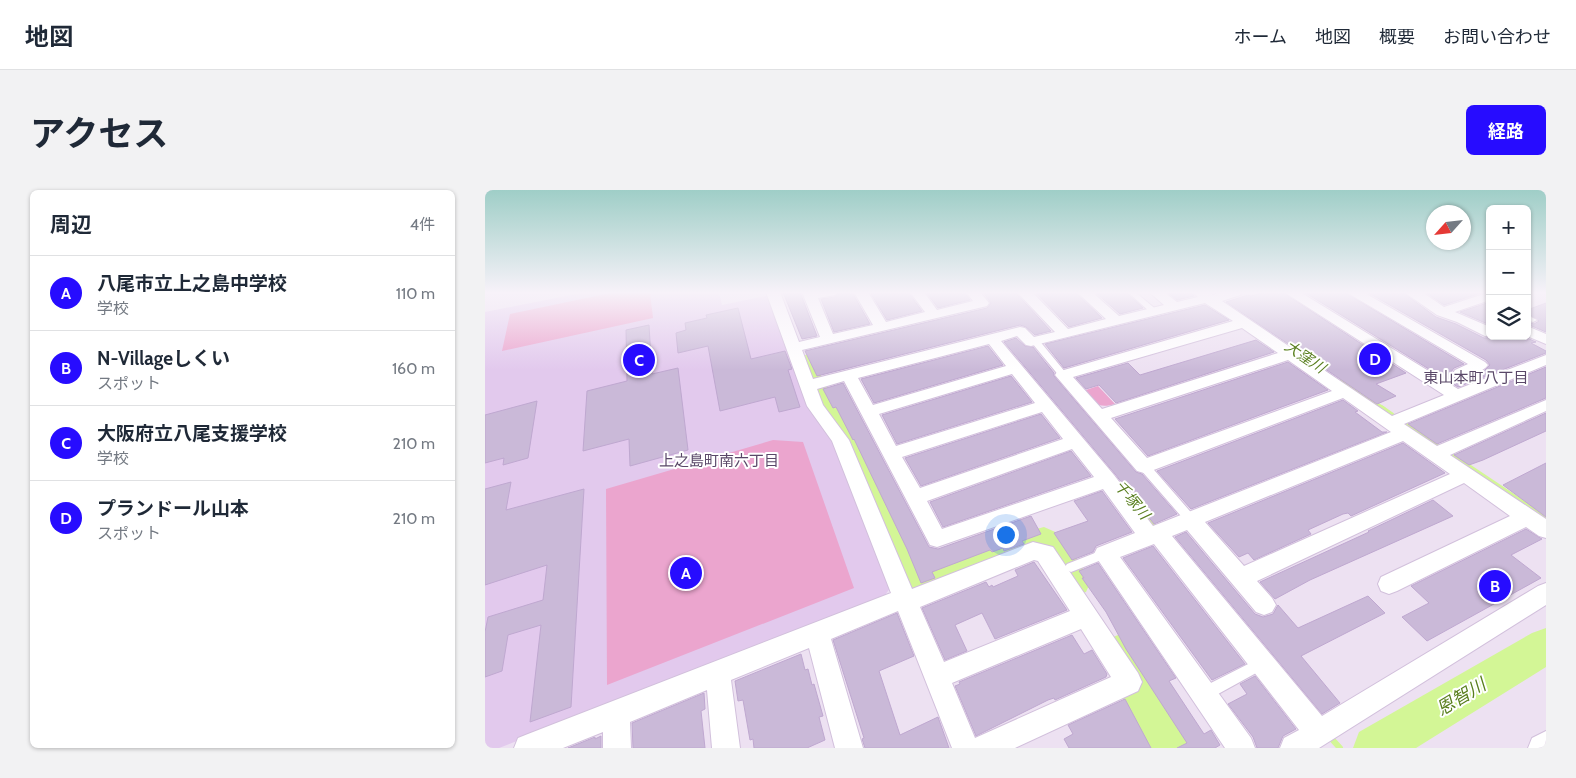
<!DOCTYPE html>
<html lang="ja">
<head>
<meta charset="utf-8">
<style>
  :root { --surface:#fff; --page:#f2f2f3; --text:#1f2937; --muted:#747a83; --line:#e0e1e3; --accent:#270cff }
  body { margin:0; font-family:Cabin,"Noto Sans JP",sans-serif; background:var(--page); color:var(--text) }
  .controls { position:absolute; right:15px; top:15px; display:grid; overflow:hidden; border-radius:8px; box-shadow:0 1px 4px #0004 }
  .controls button { width:45px; height:45px; display:grid; place-items:center; padding:0; border:0; border-bottom:1px solid var(--line); background:var(--surface); color:var(--text); font:25px sans-serif }
  .compass { position:absolute; left:941px; top:15px; width:45px; height:45px; border-radius:50%; background:var(--surface); box-shadow:0 1px 4px #0004; rotate:243deg }
  .you { position:absolute; left:520px; top:344px; width:18px; height:18px; margin:-12px; border:4px solid #fff; border-radius:50%; background:#1a73e8; box-shadow:0 0 0 8px #1a73e833 }
  .badge { display:grid; place-items:center; width:32px; height:32px; border-radius:50%; background:var(--accent); color:#fff; font-size:16px; font-weight:700 }
  .pin { position:absolute; translate:-50% -50%; border:2px solid #fff; box-shadow:0 1px 5px #0006 }
  .list { margin:0; padding:0; list-style:none }
  h2 { display:flex; justify-content:space-between; align-items:center; height:65px; margin:0; padding:0 20px; font-size:21px }
  h2 small { font-size:16px; font-weight:400; color:var(--muted) }
  .list li { display:grid; grid-template-columns:32px 1fr auto; gap:15px; align-items:center; box-sizing:border-box; height:75px; padding:0 20px; border-top:1px solid var(--line) }
  .list b { display:block; font-size:19px; white-space:nowrap }
  .list p { margin:0; font-size:16px; white-space:nowrap; color:var(--muted) }
  .list em { font-size:16px; font-style:normal; color:var(--muted) }
  .icon { flex:none; width:28px; height:28px; fill:none; stroke:currentColor; stroke-width:2; stroke-linecap:round; stroke-linejoin:round }
  .map { position:relative; flex:none; width:1061px; height:558px; overflow:hidden; border-radius:8px }
  header { display:flex; align-items:center; gap:30px; box-sizing:border-box; height:70px; padding:0 25px; background:var(--surface); border-bottom:1px solid var(--line) }
  header strong { font-size:24px }
  nav { display:flex; gap:28px; margin-inline-start:auto; font-size:18px }
  .intro { display:flex; align-items:center; justify-content:space-between; box-sizing:border-box; height:120px; padding:0 30px }
  h1 { margin:0; font-size:35px }
  .button { padding:12px 22px; border-radius:8px; background:var(--accent); color:#fff; font-size:18px; font-weight:700 }
  main { display:flex; gap:30px; padding:0 30px }
  aside { flex:1; background:var(--surface); border-radius:8px; box-shadow:0 1px 4px #0004 }
  .map>svg:first-child { display:block }
</style>
</head>
<body>
<header>
<strong>地図</strong>
<nav><a>ホーム</a><a>地図</a><a>概要</a><a>お問い合わせ</a></nav>
</header>
<div class="intro"><h1>アクセス</h1><a class="button">経路</a></div>
<main>
<aside>
<h2>周辺<small>4件</small></h2>
<ul class="list">
<li><span class="badge">A</span><div><b>八尾市立上之島中学校</b><p>学校</p></div><em>110 m</em></li>
<li><span class="badge">B</span><div><b>N-Villageしくい</b><p>スポット</p></div><em>160 m</em></li>
<li><span class="badge">C</span><div><b>大阪府立八尾支援学校</b><p>学校</p></div><em>210 m</em></li>
<li><span class="badge">D</span><div><b>プランドール山本</b><p>スポット</p></div><em>210 m</em></li>
</ul>
</aside>
<div class="map">
<svg width="1061" height="558" viewBox="0 0 1061 558">
  <rect width="100%" height="100%" fill="#ede1f2"/>
  <path fill="#e2c9ed" d="M101,102H234L237,115L285,105L352,256L407,396L400,405L14,558H0V122Z"/>
  <path fill="#eba5ce" d="M130,102H165L168,128L17,161L25,124Z
    M613,196L630,214C613,219 609,213 598,201Z
    M288,250L318,252L369,398L122,495L121,299Z"/>
  <g fill="none" stroke-linecap="round" stroke-linejoin="round">
    <path stroke="#d3f696" stroke-width="4" d="M856,191L899,219"/>
    <path stroke="#d3f696" stroke-width="5" d="M897,218L907,225
      M917,232L951,255
      M965,264L1061,328
      M651,315L673,341"/>
    <path stroke="#d3f696" stroke-width="6" d="M844,546L855,558"/>
    <path fill="#d3f696" fill-rule="evenodd" d="M365,155L374,157L377,162L374,167L332,177L349,213L375,246L438,381L540,342L559,337L577,345L606,391L601,402L588,406L575,402L554,366L438,411L413,405L348,249L324,216L308,177L311,168L316,166Z
      M1061,438V477L931,558H868L874,542L1047,443Z
      M633,445L647,451L707,542L713,558H666L613,464L619,451Z"/>
  </g>
  <path fill="#cab9d8" stroke="#bfa8d0" d="M298,102H315L332,146L317,149Z
    M354,102H367L385,134L349,142L336,109L350,107Z
    M385,102H423L437,121L402,130Z
    M441,102H479L485,110L453,118Z
    M498,102H530L566,141L550,145L541,137L535,135L332,186L320,161L502,118L506,113Z
    M550,102H590L617,128L584,137Z
    M610,102H641L658,118L635,124Z
    M682,102H706L709,106L692,110Z
    M780,102H797L921,183L891,194L911,206L892,214L741,112L763,105L766,106Z
    M819,102H859L979,174L969,178L966,182L970,188L989,186L998,182L1005,175L1001,170L882,102H917L951,127L971,134L999,148L1032,146L1042,151V148L1051,152L1046,153L1061,161V163L973,197Z
    M940,102H999L959,115Z
    M1005,112V135L975,122Z
    M1061,113V142L1042,134V132L1049,134L1054,131L1042,123V120Z
    M720,115L744,130L579,178L560,154Z
    M253,118L266,169L300,161L307,179L303,180L315,217L294,222L290,207L235,221L223,156L193,163L191,143L201,140L200,133L222,128L221,125Z
    M164,135L167,184L193,178L203,260L145,276L144,249L98,261L102,201L142,191L141,140Z
    M531,148L540,156L548,157L569,183V186L651,282L657,284L692,324L669,334L630,284L519,152Z
    M771,150L789,162L631,213L614,195L601,199L591,188L643,173L655,185Z
    M503,156L518,175L389,213L376,189Z
    M803,172L843,200L663,266L630,229Z
    M1061,177V208L952,254L923,234Z
    M526,186L547,212L412,254L397,225Z
    M358,193L444,357L453,359L546,326L556,344L537,351L539,354L519,361L518,358L507,362L505,360L447,382L450,388L436,393L422,359L369,249L368,250L351,217L348,218L338,199Z
    M858,210L873,221L870,222L897,242H902L706,319L672,281Z
    M52,211L43,268L18,275L19,268L0,273V225Z
    M1061,223V241L998,270L984,275L969,265Z
    M556,224L575,248L436,296L420,268Z
    M918,253L960,283L866,326L863,323L858,324L823,340L826,344L769,370L763,363L754,367L723,333Z
    M586,261L606,286L458,337L445,312Z
    M1061,273V327L1018,295Z
    M26,292L21,320L99,299L86,517L45,532L56,435L23,445L17,481L0,487V442L3,427L58,410L62,375L0,395V299Z
    M617,301L647,342L611,356L608,362L587,370L569,343L603,331L589,311Z
    M948,310L968,326L825,390L790,409L775,392L884,342L883,341Z
    M1041,339L1057,349L1026,365L1056,388L942,451L917,427L944,413L926,396Z
    M701,342L770,424L778,427L788,424L793,415L813,438L883,406L900,423L816,466L855,513L837,524L690,347Z
    M668,356L760,474L727,490L638,368Z
    M549,372L582,420L510,449L497,423L470,435L482,461L460,470L437,418L501,392L504,397L507,395L508,397L533,386L530,380Z
    M613,373L691,488L684,491L719,544L726,540L735,555L730,558H692L702,553L641,459L621,422L597,388H599L594,381Z
    M412,423L429,466L394,481L415,545L453,527L464,558H380L377,549L379,548L348,450Z
    M587,445L599,464L607,460L622,484L621,487L570,510L569,508L563,510L491,546L470,496L475,494L474,492Z
    M316,464L320,480L323,479L327,495L329,494L338,526L334,527L340,550L322,558H269L268,549L265,550L258,510L253,511L250,491Z
    M770,486L811,539L798,546L793,558H772L768,547L743,514L762,504L755,494Z
    M219,503L220,519L216,521L220,558H148L147,533Z
    M640,509L666,558H584L579,549L588,544L583,535Z
    M116,546V558H83L110,547V549Z"/>
  <g fill="none" stroke-linecap="round" stroke-linejoin="round">
    <defs>
      <path id="service" d="M643,102H650L673,121L669,123H666Z
        M1042,125L1052,130L1048,132L1042,130Z
        M547,149H553L581,183V187H575L547,153Z
        M659,272L663,273L710,327L711,330L710,333H702L655,279L654,276Z
        M620,359L624,361L626,364L624,367L586,382L582,380L580,377L582,374Z
        M777,467L782,469L784,473L782,477L724,509L719,511L714,509L712,504L714,499Z"/>
      <path id="minor" d="M281,102H295L314,152L335,147L317,102H352L350,105L333,108L348,144L388,135L369,102H383L401,132L440,122L425,102H439L452,120L488,111L481,102H495L504,113L502,116L317,160L328,189L535,137L540,138L549,147L570,142L532,102H547L583,139L621,129L592,102H607L634,126L679,115L664,102H679L692,112L713,107L708,102H724L728,105L736,102H757L755,105L737,111L907,226L959,205L799,102H815L973,199L1061,165V175L919,234L952,256L1061,210V221L965,265L1061,329V348L1054,346L1041,337L912,401L904,404L896,401L893,394L896,387L1025,326L979,293L772,391L787,408L791,415L787,422L779,425L771,422L702,340L687,346L837,526L1053,396L1061,393V415L834,558H795L799,548L814,540L669,354L635,367L766,548L770,558H740L609,364L612,358L650,343L618,299L452,357L445,355L359,191L332,199L338,215L364,250L427,399L548,352L568,357L653,483L657,492L653,501L530,558H467L413,421L346,449L378,558H350L324,458L246,490L255,558H227L222,500L145,532L146,558H118V542L78,558H29L33,548L43,544L406,403L347,251L322,216ZM720,113L748,131L572,182L570,185L652,281L659,283L666,281L858,208L906,242L668,336L629,285L516,151L532,146L541,155L546,156ZM757,138L793,163L617,219L588,187ZM504,154L521,176L388,215L373,188ZM803,170L847,201L662,268L626,228ZM527,184L550,213L411,256L394,224ZM557,222L578,249L435,298L417,267ZM918,251L965,284L759,376L720,332ZM587,259L609,287L457,339L442,311ZM549,370L553,371L585,421L459,472L435,417ZM596,439L626,487L490,548L467,493Z
        M861,102H878L1000,172L1003,175C997,183 980,189 970,186L968,183L970,180L983,174Z
        M919,102H937L959,117L1005,102V110L970,122L1005,137V146H1009H1000L972,132L952,125Z
        M1042,136L1061,144V154L1042,146Z
        M1061,541V558H1043L1047,548Z"/>
    </defs>
    <use href="#service" stroke="#d2c0dc" stroke-width="2"/>
    <use href="#minor" stroke="#d2c0dc" stroke-width="2"/>
    <use href="#service" fill="#fff" fill-rule="evenodd"/>
    <use href="#minor" fill="#fff" fill-rule="evenodd"/>
  </g>
  <linearGradient id="sky" x2="0" y2="1"><stop stop-color="#9fcec7"/><stop offset="0.57" stop-color="#f7f2f9"/><stop offset="1" stop-color="#f7f2f9" stop-opacity="0"/></linearGradient>
  <rect width="1061" height="180" fill="url(#sky)"/>
  <g text-anchor="middle" stroke-width="4" stroke-linejoin="round" paint-order="stroke">
    <g font-size="15" font-style="italic" fill="#587e1d" stroke="#fff">
      <text transform="translate(820 167) rotate(34)" y="5">大窪川</text>
      <text transform="translate(647 310) rotate(50)" y="5">千塚川</text>
    </g>
    <g font-size="15" fill="#5a4868" stroke="#fff">
      <text x="991" y="193">東山本町八丁目</text>
      <text x="234" y="276">上之島町南六丁目</text>
    </g>
    <g font-size="18" font-style="italic" fill="#587e1d" stroke="#fff">
      <text transform="translate(976 507) rotate(-31)" y="6">恩智川</text>
    </g>
  </g>
</svg>
<div class="controls">
<button>+</button>
<button>−</button>
<button><svg class="icon" aria-label="layers" viewBox="0 0 24 24"><path d="M12 4l9 5-9 5-9-5zM3 14l9 5 9-5"/></svg></button>
</div>
<svg class="compass" viewBox="-18 -18 36 36"><path d="M0-13l5 13h-10z" fill="#e53935"/><path d="M0 13l5-13h-10z" fill="#747a83"/></svg>
<div class="you"></div>
<div class="pin badge" style="left:201px;top:383px">A</div>
<div class="pin badge" style="left:1010px;top:396px">B</div>
<div class="pin badge" style="left:154px;top:170px">C</div>
<div class="pin badge" style="left:890px;top:169px">D</div>
</div>
</main>
</body>
</html>
